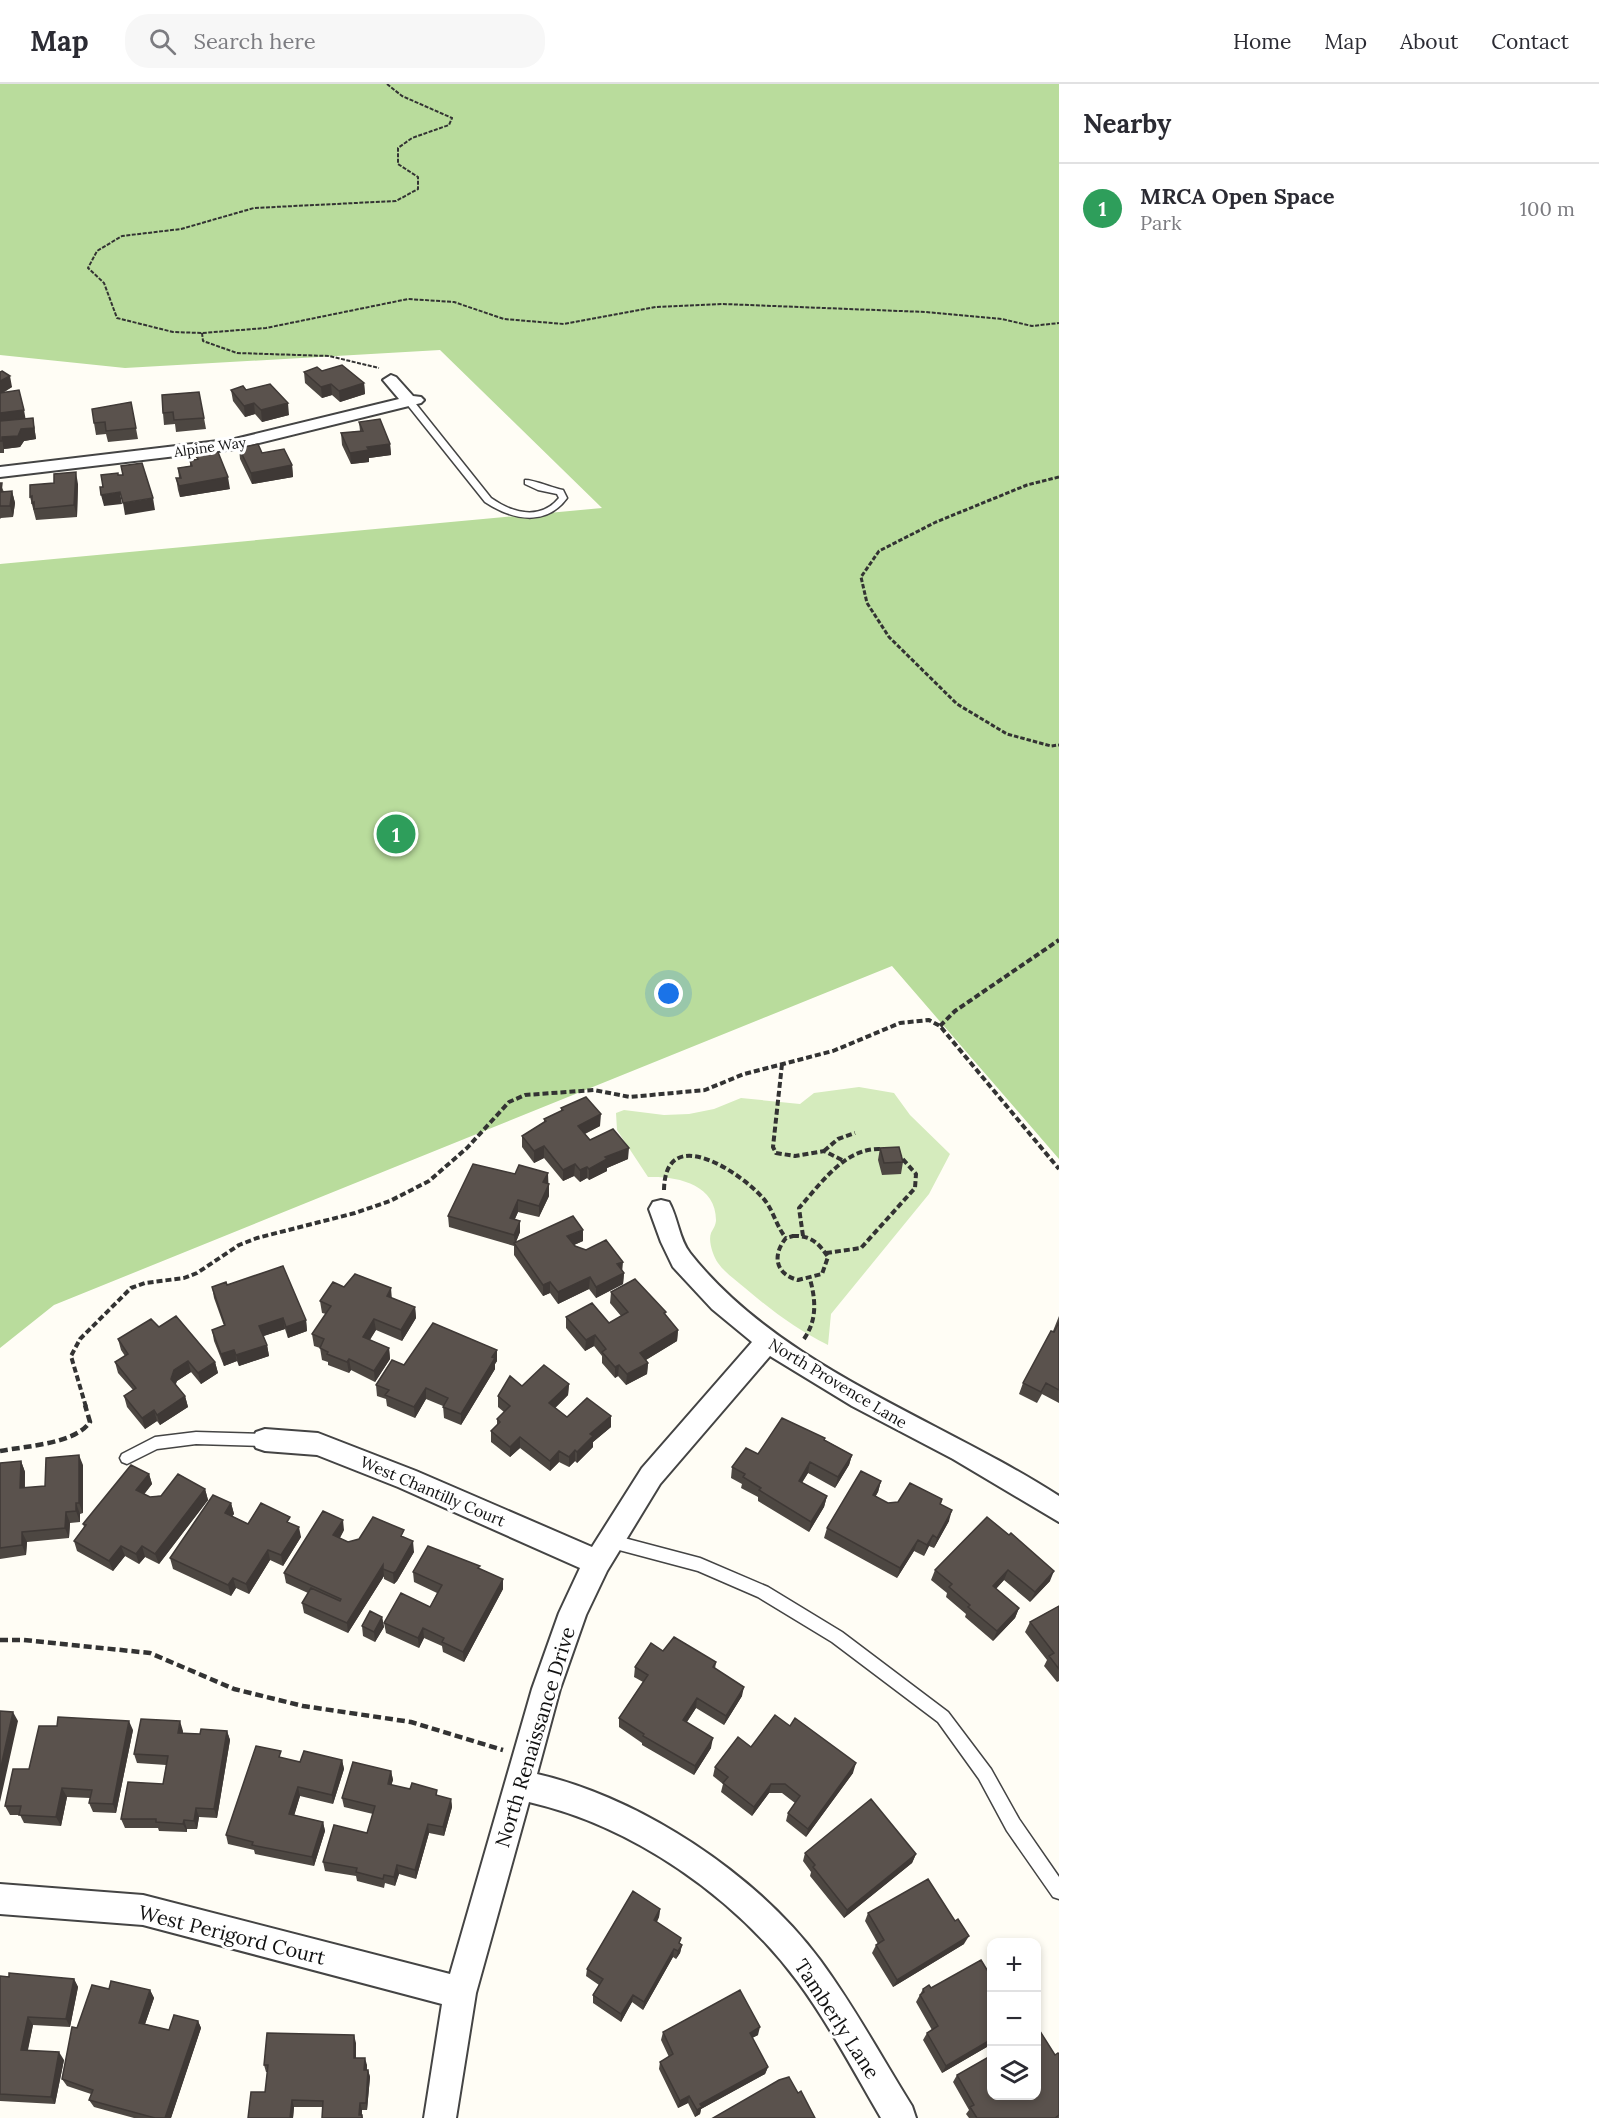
<!DOCTYPE html>
<html lang="en">
<head>
<meta charset="utf-8">
<style>
  :root { --surface:#fff; --page:#f7f7f7; --text:#2b2b33; --muted:#7c7c81; --line:#e1e1e2; --accent:#c4262e }
  body { margin:0; font-family:Lora,serif; background:var(--page); color:var(--text) }
  .controls { position:absolute; right:18px; bottom:18px; display:grid; overflow:hidden; border-radius:12px; box-shadow:0 3px 9px #0003 }
  .controls button { width:54px; height:54px; display:grid; place-items:center; padding:0; border:0; border-bottom:2px solid var(--line); background:var(--surface); color:var(--text); font:30px sans-serif }
  .you { position:absolute; left:669px; top:910px; width:21px; height:21px; margin:-15px; border:4px solid #fff; border-radius:50%; background:#1a73e8; box-shadow:0 0 0 9px #1a73e833 }
  .badge { display:grid; place-items:center; width:39px; height:39px; border-radius:50%; background:var(--accent); color:#fff; font-size:20px; font-weight:700 }
  .pin { position:absolute; translate:-50% -50%; border:3px solid #fff; box-shadow:0 2px 6px #0006 }
  .list { margin:0; padding:0; list-style:none }
  h2 { display:flex; justify-content:space-between; align-items:center; height:78px; margin:0; padding:0 24px; font-size:26px }
  h2 small { font-size:20px; font-weight:400; color:var(--muted) }
  .list li { display:grid; grid-template-columns:39px 1fr auto; gap:18px; align-items:center; box-sizing:border-box; height:90px; padding:0 24px; border-top:2px solid var(--line) }
  .list b { display:block; font-size:22px; white-space:nowrap }
  .list p { margin:0; font-size:20px; white-space:nowrap; color:var(--muted) }
  .list em { font-size:20px; font-style:normal; color:var(--muted) }
  .icon { flex:none; width:33px; height:33px; fill:none; stroke:currentColor; stroke-width:2; stroke-linecap:round; stroke-linejoin:round }
  .map { position:relative; flex:none; width:1059px; height:2034px; overflow:hidden }
  header { display:flex; align-items:center; gap:36px; box-sizing:border-box; height:84px; padding:0 30px; background:var(--surface); border-bottom:2px solid var(--line) }
  header strong { font-size:28px }
  nav { display:flex; gap:33px; margin-inline-start:auto; font-size:21px }
  .search { width:420px; height:54px; background:var(--page); display:flex; align-items:center; gap:15px; box-sizing:border-box; padding:0 21px; border-radius:24px; color:var(--muted); font-size:22px }
  main { display:flex }
  aside { flex:1; background:var(--surface) }
  .map>svg:first-child { display:block }
</style>
</head>
<body>
<header>
<strong>Map</strong>
<div class="search"><svg class="icon" aria-label="search" viewBox="0 0 24 24"><circle cx="10" cy="10" r="6"/><path d="M15 15l6 6"/></svg>Search here</div>
<nav><a>Home</a><a>Map</a><a>About</a><a>Contact</a></nav>
</header>
<main>
<div class="map">
<svg width="1059" height="2034" viewBox="0 0 1059 2034">
  <rect width="100%" height="100%" fill="#fffdf5"/>
  <path fill="#d5ebbd" d="M859,1003L894,1009L910,1031L950,1070L929,1110L831,1230L828,1261C796,1245 772,1227 745,1204C737,1197 725,1189 718,1179C713,1172 708,1157 711,1149C713,1145 716,1141 716,1136C716,1100 677,1092 648,1093L617,1046L616,1029L624,1026L664,1031L689,1030L714,1025L741,1014L800,1020L814,1009Z"/>
  <path fill="#b9dc9c" d="M0,0H1059V1075L892,882L54,1221L0,1264V480L602,424L440,266L125,284L0,271Z"/>
  <g fill="none" stroke-linecap="round" stroke-linejoin="round">
    <defs>
      <path id="lane" d="M406,315H412L491,414C512,429 540,437 559,414L557,410L538,406L525,400V396C535,396 552,404 563,406L567,414C546,443 512,436 485,418L406,319Z
        M196,1348L265,1350L270,1352L272,1356L270,1360L265,1362L196,1360L157,1365L127,1380L122,1378L120,1374L122,1370L155,1353Z
        M609,1450L700,1474L768,1503L842,1548L948,1628L991,1685L1019,1735L1059,1793V1815L1053,1813L1007,1747L979,1695L938,1638L832,1558L758,1513L698,1487L604,1462L602,1457L604,1452Z"/>
      <path id="street" d="M391,291L396,293L413,312L421,313L424,316L421,319L235,365L0,393V383L235,355L399,315L383,296Z
        M661,1116L669,1118C678,1134 679,1155 690,1169C781,1284 938,1334 1059,1412V1438L953,1375L852,1322L770,1272L660,1400L607,1487L586,1531L560,1605L537,1690C641,1714 756,1790 820,1876C854,1922 882,1974 912,2022L916,2034H881C854,1988 829,1940 798,1898C734,1812 633,1742 529,1718L476,1909L456,2034H424L442,1920L143,1841L0,1830V1800L143,1811L450,1890L532,1605L559,1529L580,1484L398,1403L317,1371L265,1367L256,1364L252,1356L256,1348L265,1345L318,1349L416,1387L592,1463L642,1384L752,1258L712,1225L673,1183L661,1158L649,1125L653,1118Z"/>
    </defs>
    <use href="#lane" stroke="#444" stroke-width="3"/>
    <use href="#street" stroke="#444" stroke-width="4"/>
    <path stroke="#333" stroke-width="2" stroke-dasharray="4 1.5" stroke-linecap="butt" d="M387,0L402,12L452,34L449,41L412,54L398,64V80L418,93V105L396,117L254,124L181,145L122,152L97,167L88,184L104,199L117,234L173,248L202,249L266,244L408,215L454,218L504,235L564,240L656,223L723,220L925,228L1002,235L1032,242L1059,239
      M202,249L203,257L237,269L329,272L379,284"/>
    <path stroke="#333" stroke-width="3" stroke-dasharray="4.5 2" stroke-linecap="butt" d="M1059,393L1027,401L936,438L879,467L861,493L867,519L889,553L957,620L1007,650L1051,662L1059,661"/>
    <path stroke="#333" stroke-width="4" stroke-dasharray="6 3" stroke-linecap="butt" d="M940,942L955,927L1059,856
      M782,980L773,1063L776,1069L795,1072L824,1067L844,1077
      M824,1067L838,1055L855,1049
      M664,1106C665,1038 740,1088 763,1114C773,1125 776,1142 786,1154
      M793,1152C810,1151 819,1159 828,1173L822,1190L798,1196C775,1190 772,1171 786,1154Z
      M803,1152L799,1124C823,1097 849,1058 889,1066
      M826,1169L861,1164L915,1104L916,1090L900,1072
      M804,1255C817,1236 816,1217 810,1195
      M86,1323L71,1272L80,1255L131,1204L145,1199L184,1194L197,1189L239,1161L257,1154L355,1129L390,1117L429,1097L467,1064L509,1018L525,1011L594,1006L630,1013L705,1006L744,990L833,967L900,939L929,936L940,942L1059,1085"/>
    <path stroke="#333" stroke-width="4.5" stroke-dasharray="8 4" stroke-linecap="butt" d="M0,1367C26,1362 75,1360 90,1338L85,1321
      M0,1556H24L150,1569L234,1605L303,1622L411,1638L503,1666"/>
    <use href="#lane" fill="#fff" fill-rule="evenodd"/>
    <use href="#street" fill="#fff" fill-rule="evenodd"/>
  </g>
  <path fill="#4d4742" d="M322,287L364,299L365,310L340,318L332,311L322,314L305,299L304,288Z
    M0,288L12,303L3,309L26,335L33,334L36,355L24,357L20,363L4,365V369H0Z
    M231,306H246L289,331L262,338L255,330L245,333L233,317Z
    M162,311L204,334L206,345L176,348L175,340L164,341L163,329Z
    M131,318L138,355L108,358L106,350L96,351L94,339Z
    M359,338L390,360L391,371L369,374V378L351,380L342,361L341,349L360,347Z
    M239,364L262,369L292,381L293,393L252,400L240,375Z
    M196,372L230,405L180,413L178,406L176,394H179L178,384L190,382V377L197,375Z
    M0,399L4,408L12,407L15,419L13,433L1,434L0,435Z
    M78,400L77,433L36,436L30,413Z
    M561,1024L600,1042L585,1050L590,1056L628,1075L607,1084V1087L589,1096L587,1094L580,1098L574,1092L563,1097L544,1074L534,1079L522,1063V1052L544,1038V1035L561,1027Z
    M880,1064L903,1078L901,1090L882,1091L878,1076Z
    M548,1089L549,1112L539,1133L518,1128L515,1135L520,1137V1148L516,1158L583,1157L574,1161L622,1187L624,1189L623,1200L596,1214L589,1205L558,1220L550,1209L543,1212L514,1171V1162L449,1143L448,1132L515,1090Z
    M227,1201L306,1236L307,1247L288,1254L285,1245L263,1252L267,1261L269,1272L239,1282L237,1277L224,1282L214,1257L212,1246L224,1242L214,1214L212,1203Z
    M344,1203L392,1214L415,1223L416,1234L402,1257L376,1246L370,1256L389,1264L390,1275L375,1298L351,1286L349,1289L328,1281V1278L322,1276L320,1264L314,1262L312,1250L326,1230L322,1229L320,1217Z
    M611,1208L666,1228L665,1231L678,1246L677,1257L646,1276L648,1279L647,1290L626,1301L618,1292L615,1294L602,1279V1272L594,1262L585,1267L566,1244V1233L609,1239L621,1232L610,1219Z
    M1059,1232V1319L1042,1310L1037,1319L1019,1310L1023,1299L1054,1247H1053Z
    M159,1243L215,1278L218,1289L201,1300L191,1288L177,1297L175,1300L185,1312L188,1323L160,1341L157,1337L145,1345L127,1323L124,1312L133,1306L118,1289L115,1278L125,1272L121,1266L118,1255Z
    M497,1266V1277L495,1280V1285L461,1341L444,1334L443,1322L426,1315L415,1334L387,1322L386,1315L377,1312L376,1301L404,1281Z
    M569,1300L568,1311L555,1324L567,1333L611,1332V1343L593,1358V1363L577,1379L575,1377L569,1383L559,1378L550,1387L520,1364L510,1373L491,1358V1347L497,1341V1335L504,1328L498,1323V1312L522,1302Z
    M825,1354V1356L852,1371L849,1381L835,1404L808,1389L802,1399L827,1412L824,1423L809,1448L758,1417V1413L741,1404L742,1400L731,1394L732,1383L758,1370Z
    M21,1377L25,1388V1404L45,1402L83,1381V1429L80,1430V1438L70,1439L69,1454L27,1458L26,1471L0,1475V1379Z
    M149,1390L152,1400L144,1410L150,1413L205,1405L208,1416L159,1480L145,1473L139,1480L125,1472L113,1487L77,1467L74,1457L84,1443L83,1440Z
    M881,1397L878,1408L875,1413L888,1419L942,1415L941,1420L949,1437L934,1464L929,1462L924,1472L914,1467L897,1494L824,1454L827,1444Z
    M231,1419L234,1430L232,1432L248,1440H292L301,1453L283,1482L270,1476L249,1510L236,1504L231,1512L173,1485L170,1474Z
    M987,1433L1050,1497L1030,1518L1004,1496L996,1505L1019,1524L1015,1534L993,1557L965,1533L966,1530L946,1513L947,1509L931,1496L935,1486Z
    M344,1446L340,1454L348,1458L404,1453L414,1468L397,1497L394,1500L384,1495V1492L348,1549L304,1529L302,1519L308,1509L286,1499L284,1489Z
    M480,1485L503,1505L464,1578L443,1568L442,1562L424,1554L419,1564L386,1549L384,1539L430,1523L437,1509L414,1498L413,1488Z
    M1059,1522V1597L1057,1598L1044,1582L1047,1576L1025,1548L1030,1538Z
    M382,1533L384,1543L375,1558L363,1552L362,1542Z
    M663,1567L716,1578L715,1585L742,1612L724,1641L696,1624L687,1638L711,1664L694,1691L642,1661V1659L619,1643V1634L643,1598L634,1593L635,1583Z
    M133,1646L116,1729L93,1728L89,1719L90,1714L67,1713L61,1742L24,1739L20,1731H10L5,1722L29,1685Z
    M183,1647V1649L200,1650L227,1647L230,1656L217,1734L199,1733L197,1745H187V1748L159,1747L158,1744H125L121,1735L163,1700L166,1681L137,1679L134,1670Z
    M751,1663L853,1689L806,1753L786,1737L788,1729L795,1719L782,1709H769L752,1732L721,1708L723,1700L713,1692L715,1683Z
    M282,1674L300,1678L342,1676L344,1685L333,1720L300,1712L294,1731L323,1738L325,1747L314,1782L255,1770L254,1766L228,1760L226,1751Z
    M391,1687L393,1696L391,1701L451,1715L452,1723L444,1752L429,1749L416,1795L399,1790L395,1802L385,1799L384,1804L357,1797L356,1792L325,1787L323,1778L367,1749L373,1730L344,1723L342,1714Z
    M805,1769L916,1770L912,1779L844,1834L810,1792L811,1788L803,1777Z
    M660,1825L659,1833L657,1838L682,1861L680,1869L676,1875L673,1873L643,1926L632,1918L621,1938L593,1919V1911L599,1901L586,1892L587,1885Z
    M868,1829L964,1860L893,1903L872,1869L876,1861L878,1860L865,1837Z
    M0,1892L74,1895L78,1903L70,1943L33,1941L28,1966L64,1976L55,2020L0,2017Z
    M931,1904L992,1960L942,1989L923,1956L927,1949L932,1946L916,1918L923,1905Z
    M109,1905L150,1906L154,1914L145,1940L169,1946L198,1937L201,1944L171,2034H134L94,2023L89,2016L91,2010L67,2002L62,1995Z
    M663,1948L758,1951L752,1954L768,1983L765,1990L701,2025L700,2030L695,2033L688,2019L678,2024L659,1985L660,1978L669,1973L661,1956Z
    M356,1959V1974L367,1981V1986H368L370,1993L367,2026H362V2031L363,2034H322L323,2023H294L293,2034H248L265,2008L268,1988H266L264,1981Z
    M1055,1971L1059,2034H969L966,2030L969,2026L953,1998L957,1991Z"/>
  <path fill="#3f3936" d="M10,292L12,303L3,308L4,316L0,317V297Z
    M364,299L365,310L340,318L339,307Z
    M331,300L332,311L322,314L321,303Z
    M254,319L255,330L245,333L244,322Z
    M288,319L289,331L262,338L261,326Z
    M24,326L26,337L0,341V329Z
    M33,334L36,355L24,357L20,363L4,365V369L2,353L21,345Z
    M390,360L391,371L369,374V378L351,380L350,369L367,363Z
    M292,381L293,393L252,400L251,389Z
    M76,388L78,400L77,433L74,421Z
    M228,393L230,405L180,413L179,402Z
    M12,407L15,419L13,433L10,422Z
    M120,408L122,420L104,422L101,411Z
    M153,414L155,426L125,431L123,419Z
    M601,1030L600,1042L578,1053V1042Z
    M544,1062V1074L534,1079V1067Z
    M629,1064L628,1075L607,1084V1087L589,1096V1085L605,1073Z
    M575,1080L574,1092L563,1097V1086Z
    M587,1083V1094L580,1098V1086Z
    M548,1089V1100L543,1098Z
    M549,1100V1112L539,1133V1122Z
    M518,1116V1128L510,1145V1134Z
    M520,1137V1148L515,1160L514,1151Z
    M583,1146V1157L567,1164V1152Z
    M623,1178L622,1189L617,1180Z
    M624,1189L623,1200L596,1214V1203Z
    M590,1193L589,1205L558,1220V1208Z
    M550,1198V1209L543,1212V1201Z
    M391,1204L392,1216L387,1212Z
    M415,1223L416,1234L402,1257L401,1246Z
    M283,1234L285,1245L261,1253L259,1242Z
    M374,1235L376,1246L364,1264L363,1253Z
    M306,1236L307,1247L288,1254L286,1243Z
    M678,1246L677,1257L639,1280L640,1269Z
    M595,1251L594,1262L585,1267L586,1256Z
    M267,1261L269,1272L239,1282L236,1271Z
    M389,1264L390,1275L375,1298L374,1287Z
    M234,1266L237,1277L224,1282L221,1270Z
    M497,1266V1277L495,1280V1285L461,1341V1330Z
    M349,1275L351,1286L349,1289L347,1278Z
    M188,1277L191,1288L177,1297L174,1306L171,1295L174,1286Z
    M215,1278L218,1289L201,1300L198,1289Z
    M648,1279L647,1290L626,1301L627,1290Z
    M619,1281L618,1292L615,1294V1283Z
    M569,1300L568,1311L549,1330V1319Z
    M426,1304V1315L415,1334L414,1323Z
    M185,1312L188,1323L160,1341L157,1331Z
    M154,1326L157,1337L145,1345L142,1334Z
    M611,1332V1343L593,1358V1363L577,1379V1368L590,1350Z
    M520,1353V1364L510,1373V1363Z
    M575,1366V1377L569,1383V1373Z
    M559,1367V1378L550,1387V1377Z
    M79,1371L83,1381V1429L79,1419Z
    M852,1371L849,1381L835,1404L838,1393Z
    M21,1377L25,1388L24,1415L20,1404Z
    M810,1378L808,1389L796,1407L799,1397Z
    M149,1390L152,1400L139,1417L136,1406Z
    M881,1397L878,1408L870,1422L873,1411Z
    M205,1405L208,1416L159,1480L155,1470Z
    M827,1412L824,1423L809,1448L811,1438Z
    M76,1419L80,1430V1438L76,1427Z
    M231,1419L234,1430L227,1439L225,1429Z
    M952,1426L949,1437L934,1464L937,1454Z
    M66,1428L70,1439L69,1454L65,1444Z
    M343,1436L344,1446L335,1462L333,1451Z
    M299,1443L301,1453L283,1482L281,1471Z
    M22,1448L27,1458L26,1471L22,1461Z
    M933,1451L929,1462L924,1472L927,1461Z
    M918,1456L914,1467L897,1494L900,1484Z
    M413,1457L414,1468L397,1497L394,1500L393,1489Z
    M121,1462L125,1472L113,1487L109,1477Z
    M142,1462L145,1473L139,1480L136,1470Z
    M268,1466L270,1476L249,1510L246,1500Z
    M383,1481L384,1492L348,1549L347,1539Z
    M1008,1486L1004,1496L989,1512L993,1502Z
    M1054,1487L1050,1497L1030,1518L1035,1508Z
    M233,1494L236,1504L231,1512L228,1501Z
    M503,1495V1505L464,1578L463,1568Z
    M1019,1524L1015,1534L993,1557L997,1547Z
    M382,1533L384,1543L375,1558L374,1548Z
    M423,1544L424,1554L419,1564L418,1554Z
    M744,1603L742,1612L724,1641L726,1632Z
    M697,1614L696,1624L682,1645L683,1636Z
    M13,1628L18,1637L0,1718V1687Z
    M129,1637L133,1646L116,1729L113,1720Z
    M180,1637L183,1647L181,1658L178,1649Z
    M227,1647L230,1656L217,1734L214,1725Z
    M713,1654L711,1664L694,1691L695,1682Z
    M342,1676L344,1685L333,1720L332,1711Z
    M856,1679L853,1689L806,1753L808,1745Z
    M391,1687L393,1696L389,1709L388,1700Z
    M771,1700L769,1709L752,1732L754,1723Z
    M298,1703L300,1712L292,1739L289,1730Z
    M62,1704L67,1713L61,1742L56,1733Z
    M451,1715L452,1723L444,1752L443,1743Z
    M196,1724L199,1733L197,1745L194,1737Z
    M184,1736L187,1745V1748L183,1740Z
    M323,1738L325,1747L314,1782L312,1773Z
    M428,1740L429,1749L416,1795L415,1786Z
    M916,1770L912,1779L844,1834L847,1826Z
    M397,1781L399,1790L395,1802L394,1793Z
    M660,1825L659,1833L653,1844L654,1836Z
    M969,1852L964,1860L893,1903L897,1896Z
    M682,1861L680,1869L676,1875L678,1867Z
    M674,1865L673,1873L643,1926L644,1918Z
    M74,1895L78,1903L70,1943L66,1935Z
    M150,1906L154,1914L143,1946L139,1939Z
    M633,1911L632,1918L621,1938V1930Z
    M28,1933L33,1941L26,1973L21,1966Z
    M198,1937L201,1944L171,2034H165Z
    M760,1943L758,1951L748,1956L750,1949Z
    M354,1951L356,1959V1981L354,1974Z
    M992,1955V1960L942,1989L946,1982Z
    M59,1968L64,1976L55,2020L51,2013Z
    M365,1974L367,1981L366,1993L364,1986Z
    M768,1983L765,1990L701,2025L700,2030L695,2033L697,2026L700,2020Z
    M368,1986L370,1993L367,2026L366,2019Z
    M689,2012L688,2019L678,2024L680,2017Z
    M292,2016L294,2023L293,2034H290Z
    M360,2019L362,2026L361,2034L359,2031Z"/>
  <path fill="#5a524d" stroke="#3f3936" stroke-width="1.5" d="M342,281L364,299L339,307L331,300L321,303L304,288L317,283L322,287Z
    M2,287L10,292L0,297V288Z
    M270,300L288,319L261,326L254,319L244,322L231,306L243,302L246,306Z
    M19,306L24,326L0,329V309Z
    M199,308L204,334L174,336L173,328L163,329L162,311Z
    M131,318L136,344L106,347L105,338L94,339L92,325Z
    M33,334L34,344L21,345L18,352L2,353V357H0V337Z
    M380,335L390,360L367,363L369,366L350,369L341,349L363,347L359,338Z
    M258,360L262,369L284,365L292,381L251,389L239,364Z
    M218,368L228,393L179,402L176,394H181L178,384L192,382L190,377L198,375L196,372Z
    M142,379L153,414L123,419L120,408L101,411L100,403H103L101,391L118,389V391H123L121,382Z
    M76,388L74,421L34,425V418L32,419V412L30,413V401L54,399V390Z
    M0,399H2L1,408L12,407L10,422H0Z
    M586,1013L601,1030L578,1042L590,1056L613,1045L629,1064L605,1073L607,1075L589,1085L587,1083L580,1086L575,1080L563,1086L544,1062L534,1067L522,1052L546,1037L544,1035L563,1026L561,1024Z
    M899,1063L903,1078L884,1079L880,1064Z
    M473,1080L515,1090L519,1081L548,1089L543,1098L549,1100L539,1122L518,1116L510,1134L520,1137L514,1151L448,1132Z
    M573,1132L583,1146L567,1152L575,1162L586,1166L606,1156L623,1178L617,1180L624,1189L596,1203L590,1193L558,1208L550,1198L543,1201L514,1159Z
    M283,1182L306,1236L286,1243L283,1234L259,1242L267,1261L236,1271L234,1266L221,1270L212,1246L225,1241L212,1203L226,1198L227,1201Z
    M355,1190L391,1204L387,1212L415,1223L401,1246L374,1235L363,1253L389,1264L374,1287L349,1275L347,1278L327,1270L328,1268L320,1264L324,1255L312,1250L331,1222L320,1217L333,1198L344,1203Z
    M635,1195L666,1228L664,1229L678,1246L640,1269L648,1279L627,1290L619,1281L615,1283L602,1268L606,1265L595,1251L586,1256L566,1233L592,1219L609,1239L628,1228L611,1208Z
    M176,1232L215,1278L198,1289L188,1277L174,1286L171,1295L185,1312L157,1331L154,1326L142,1334L124,1312L136,1304L115,1278L128,1270L118,1255L151,1235L159,1243Z
    M1059,1238V1306L1046,1299L1041,1308L1023,1299L1051,1247L1054,1248Z
    M433,1239L497,1266L492,1273L495,1274L461,1330L443,1323L448,1314L426,1304L414,1323L385,1311L389,1306L376,1301L392,1276L404,1281Z
    M544,1281L569,1300L549,1319L567,1333L587,1314L611,1332L590,1350L593,1352L577,1368L575,1366L569,1373L559,1367L550,1377L520,1353L510,1363L491,1347L500,1338L497,1335L510,1322L498,1312L510,1292L522,1302Z
    M782,1334L825,1354L824,1356L852,1371L838,1393L810,1378L799,1397L827,1412L811,1438L759,1406L761,1404L743,1393L745,1390L732,1383L746,1364L758,1370Z
    M79,1371V1419H76V1427L66,1428L65,1444L22,1448V1461L0,1464V1379L21,1377L20,1404L45,1402L46,1374Z
    M131,1381L149,1390L136,1406L150,1413L161,1412L178,1390L205,1405L155,1470L142,1462L136,1470L121,1462L109,1477L74,1457L86,1441L83,1440Z
    M861,1387L881,1397L873,1411L888,1419L898,1418L910,1399L942,1415L940,1420L952,1426L937,1454L933,1451L927,1461L918,1456L900,1484L827,1444Z
    M213,1411L231,1419L225,1429L248,1440L261,1419L290,1433L287,1438L299,1443L281,1471L268,1466L246,1500L233,1494L228,1501L170,1474Z
    M323,1427L343,1436L333,1451L348,1458L359,1455L373,1433L404,1446L401,1452L413,1457L396,1487L393,1489L383,1485V1481L347,1539L302,1519L311,1504L340,1517L341,1515L284,1489Z
    M987,1433L1009,1451L1011,1449L1054,1487L1035,1508L1008,1486L993,1502L1019,1524L997,1547L968,1523L970,1521L949,1503L952,1500L935,1486Z
    M428,1462L480,1482L478,1484L503,1495L463,1568L442,1558L444,1554L423,1544L418,1554L384,1539L401,1509L430,1523L442,1501L413,1488Z
    M1059,1522V1585L1049,1572L1054,1569L1030,1538Z
    M370,1527L382,1533L374,1548L362,1542Z
    M674,1553L716,1578L713,1583L744,1603L726,1632L697,1614L683,1636L713,1654L695,1682L643,1652L644,1650L619,1634L648,1591L635,1583L651,1559L663,1567Z
    M0,1627L13,1628L0,1687Z
    M775,1631L790,1642L795,1634L856,1679L808,1745L788,1729L800,1712L785,1700H771L754,1723L723,1699L728,1693L715,1683L738,1653L751,1663Z
    M58,1633L129,1637L113,1720L89,1719L92,1706L62,1704L56,1733L19,1731L21,1722H5L13,1685H29L39,1642H57Z
    M141,1635L180,1637L178,1649L200,1650L201,1645L227,1647L214,1725L196,1724L194,1737L184,1736L183,1740L156,1738V1735H121L128,1698L163,1700L168,1672L134,1670Z
    M256,1662L281,1667L279,1673L300,1678L304,1667L342,1676L332,1711L298,1703L289,1730L323,1738L312,1773L252,1761L253,1758L226,1751Z
    M353,1678L391,1687L388,1700L410,1705L412,1699L437,1706L436,1711L451,1715L443,1743L428,1740L415,1786L397,1781L394,1793L384,1791L383,1795L356,1788L357,1784L323,1778L334,1741L367,1749L375,1722L342,1714Z
    M871,1715L916,1770L847,1826L813,1783L815,1781L805,1769Z
    M928,1795L955,1837L958,1835L969,1852L897,1896L876,1861L884,1856L868,1829Z
    M633,1807L660,1825L654,1836L681,1854L679,1859L682,1861L678,1867L674,1865L644,1918L633,1911L621,1930L593,1911L603,1895L587,1885Z
    M981,1876L992,1894V1955L946,1982L927,1949L938,1942L920,1911L924,1908L923,1905L929,1901L931,1904Z
    M9,1889L74,1895L66,1935L28,1933L21,1966L59,1968L51,2013L0,2010V1892L9,1893Z
    M111,1897L150,1906L139,1939L169,1946L174,1931L198,1937L165,2034H155L89,2016L93,2006L62,1995L72,1943L77,1944L92,1901L109,1905Z
    M740,1906L760,1943L750,1949L768,1983L700,2020L702,2023L697,2026L689,2012L680,2017L660,1978L673,1970L663,1948Z
    M1038,1944L1055,1971L1058,1969L1059,1970V2031L1055,2034H977L970,2023L974,2021L957,1991L992,1971V2012H1036V1945Z
    M267,1949L354,1951V1974H365L364,1986H368L366,2019H360L359,2031H362V2034H322L323,2017L292,2016L290,2034H248L251,2008H265L268,1981H264Z
    M789,1993L798,2009L801,2007L815,2034H713L779,1996Z"/>
  <g text-anchor="middle" stroke-width="6" stroke-linejoin="round" paint-order="stroke">
    <g font-size="14" fill="#111" stroke="#fff">
      <text transform="translate(210 363) rotate(-8)" y="5">Alpine Way</text>
    </g>
    <g font-size="16" fill="#111" stroke="#fff">
      <text transform="translate(838 1299) rotate(31)" y="6">North Provence Lane</text>
      <text transform="translate(433 1407) rotate(23)" y="6">West Chantilly Court</text>
    </g>
    <g font-size="20" fill="#111" stroke="#fff">
      <text transform="translate(535 1653) rotate(-73)" y="7">North Renaissance Drive</text>
      <text transform="translate(232 1851) rotate(14)" y="7">West Perigord Court</text>
      <text transform="translate(837 1935) rotate(57)" y="7">Tamberly Lane</text>
    </g>
  </g>
</svg>
<div class="controls">
<button>+</button>
<button>−</button>
<button><svg class="icon" aria-label="layers" viewBox="0 0 24 24"><path d="M12 4l9 5-9 5-9-5zM3 14l9 5 9-5"/></svg></button>
</div>
<div class="you"></div>
<div class="pin badge" style="left:396px;top:750px;background:#2e9e5b">1</div>
</div>
<aside>
<h2>Nearby<small></small></h2>
<ul class="list">
<li><span class="badge" style="background:#2e9e5b">1</span><div><b>MRCA Open Space</b><p>Park</p></div><em>100 m</em></li>
</ul>
</aside>
</main>
</body>
</html>
